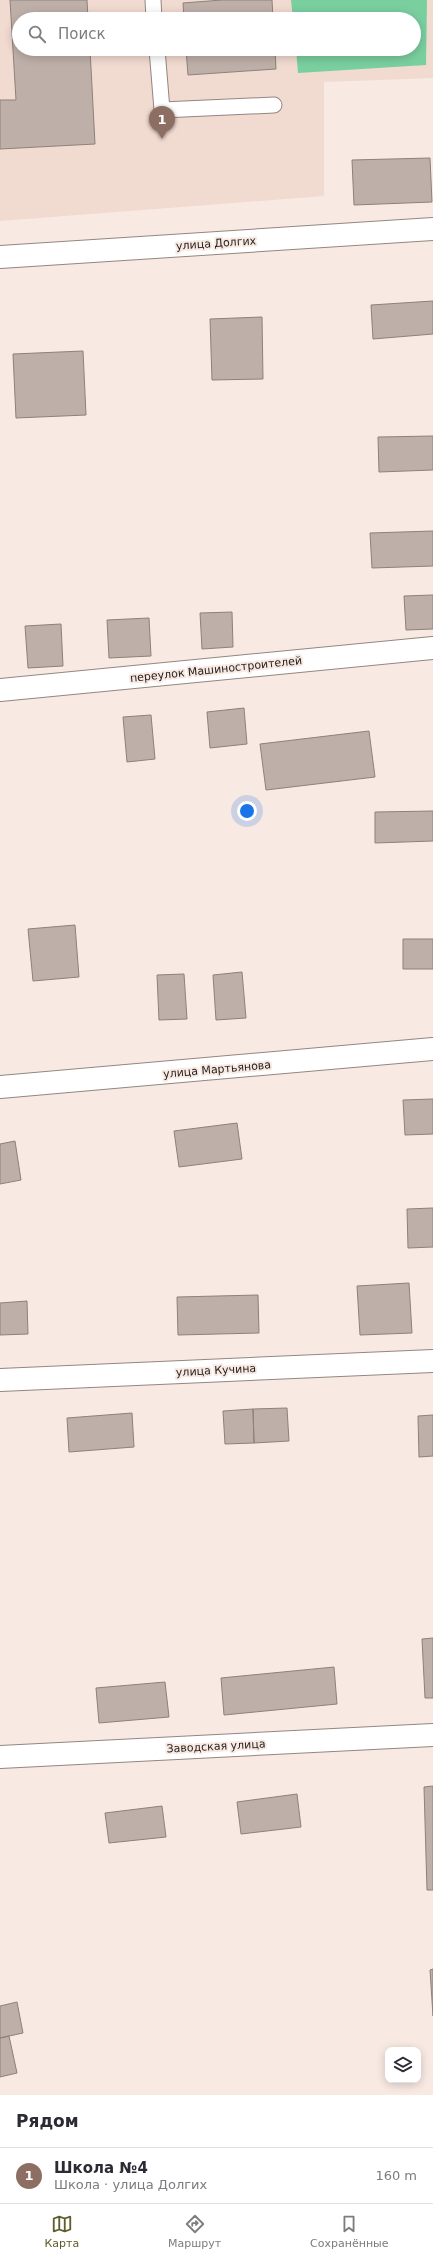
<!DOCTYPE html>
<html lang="ru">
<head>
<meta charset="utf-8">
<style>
  :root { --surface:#fff; --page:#f2f2f3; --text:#2b2b33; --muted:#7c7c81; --line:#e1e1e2; --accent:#5e5d2a }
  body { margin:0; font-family:"DejaVu Sans",sans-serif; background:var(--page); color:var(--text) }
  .controls { position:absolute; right:12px; bottom:12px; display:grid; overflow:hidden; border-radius:8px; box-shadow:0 2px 10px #0003 }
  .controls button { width:36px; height:36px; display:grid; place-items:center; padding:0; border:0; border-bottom:1px solid var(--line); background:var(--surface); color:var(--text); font:20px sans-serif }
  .you { position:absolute; left:247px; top:811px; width:14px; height:14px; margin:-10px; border:3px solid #fff; border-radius:50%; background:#1a73e8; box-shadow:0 0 0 6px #1a73e833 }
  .badge { display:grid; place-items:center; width:26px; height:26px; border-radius:50%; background:var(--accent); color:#fff; font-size:13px; font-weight:700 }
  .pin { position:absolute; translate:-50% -33px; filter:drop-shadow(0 1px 2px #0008) }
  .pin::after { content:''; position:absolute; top:21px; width:14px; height:12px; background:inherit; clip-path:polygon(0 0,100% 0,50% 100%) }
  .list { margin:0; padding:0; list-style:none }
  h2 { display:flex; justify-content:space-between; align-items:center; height:52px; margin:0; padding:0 16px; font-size:17px }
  h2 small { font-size:13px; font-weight:400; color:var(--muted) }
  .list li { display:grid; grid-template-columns:26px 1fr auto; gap:12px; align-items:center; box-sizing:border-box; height:56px; padding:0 16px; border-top:1px solid var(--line) }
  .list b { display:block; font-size:15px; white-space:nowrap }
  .list p { margin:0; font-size:13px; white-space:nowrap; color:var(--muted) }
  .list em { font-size:13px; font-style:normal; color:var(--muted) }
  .icon { flex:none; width:22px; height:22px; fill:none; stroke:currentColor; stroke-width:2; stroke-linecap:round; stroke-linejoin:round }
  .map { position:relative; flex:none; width:433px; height:2095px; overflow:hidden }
  .search { position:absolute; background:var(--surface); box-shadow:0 2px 10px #0003; left:12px; right:12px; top:12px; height:44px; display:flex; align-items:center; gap:10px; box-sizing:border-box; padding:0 14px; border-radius:22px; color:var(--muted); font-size:15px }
  .sheet { height:108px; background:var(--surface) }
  nav { display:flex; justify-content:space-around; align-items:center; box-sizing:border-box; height:56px; border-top:1px solid var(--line); background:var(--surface); font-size:11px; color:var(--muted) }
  nav a { display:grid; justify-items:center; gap:2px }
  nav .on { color:var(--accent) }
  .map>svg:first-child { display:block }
</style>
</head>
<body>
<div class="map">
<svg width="433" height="2095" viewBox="0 0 433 2095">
  <rect width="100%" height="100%" fill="#f8e9e2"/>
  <path fill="#f1dad0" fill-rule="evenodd" d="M0,0H433V78L324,82V196L0,221ZM19,19H414V49H19Z"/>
  <path fill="#7acf9f" d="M291,0H427L426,65L298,73L296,49H414V19H293Z"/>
  <path fill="#beb0a9" stroke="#8e817a" d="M10,0H87L88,19H19V49H90L95,144L0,149V100H16Z
    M222,0H272L273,19H184L183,3Z
    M186,49H275L276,69L188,75Z
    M430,158L432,202L354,205L352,160Z
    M433,301V334L373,339L371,305Z
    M262,317L263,379L212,380L210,319Z
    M83,351L86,415L16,418L13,354Z
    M433,436V470L379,472L378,437Z
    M433,531V566L372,568L370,533Z
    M433,595V629L406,630L404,596Z
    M232,612L233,647L202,649L200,613Z
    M149,618L151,656L109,658L107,620Z
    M61,624L63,666L28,668L25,626Z
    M244,708L247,744L210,748L207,712Z
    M151,715L155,759L127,762L123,717Z
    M369,731L375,777L266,790L260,744Z
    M433,811V841L375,843V812Z
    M75,925L79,977L33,981L28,929Z
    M403,939H433V969H403Z
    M242,972L246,1018L216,1020L213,975Z
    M184,974L187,1019L159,1020L157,975Z
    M433,1099V1134L405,1135L403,1100Z
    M237,1123L242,1159L179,1167L174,1131Z
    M15,1141L21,1180L0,1184V1144Z
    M433,1208V1247L408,1248L407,1209Z
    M409,1283L412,1333L360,1335L357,1286Z
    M258,1295L259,1333L178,1335L177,1297Z
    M27,1301L28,1334L0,1335V1303Z
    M287,1408L289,1441L254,1443L253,1409Z
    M253,1409L254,1443L225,1444L223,1411Z
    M132,1413L134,1447L69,1452L67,1418Z
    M433,1415V1456L419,1457L418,1416Z
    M433,1638V1698H425L422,1639Z
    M334,1667L337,1704L224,1715L221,1678Z
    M165,1682L169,1717L99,1723L96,1688Z
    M433,1786V1890H427L424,1787Z
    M297,1794L301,1827L241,1834L237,1802Z
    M162,1806L166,1837L109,1843L105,1813Z
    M433,1969V2016L430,1970Z
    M17,2002L23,2033L0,2038V2006Z
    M9,2036L17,2073L0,2077V2038Z"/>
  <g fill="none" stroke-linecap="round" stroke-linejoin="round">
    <defs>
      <path id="lane" d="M153,0L154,19
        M157,49L162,110L274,105"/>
      <path id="street" d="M0,257L433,229
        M0,690L433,648
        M0,1380L433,1361
        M0,1757L433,1735"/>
      <path id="secondary" d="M0,1087L433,1049"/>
    </defs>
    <use href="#lane" stroke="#948680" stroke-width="17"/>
    <use href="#street" stroke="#948680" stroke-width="24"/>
    <use href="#secondary" stroke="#948680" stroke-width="24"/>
    <use href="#lane" stroke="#fff" stroke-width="15"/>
    <use href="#street" stroke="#fff" stroke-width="22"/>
    <use href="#secondary" stroke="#fff" stroke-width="22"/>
  </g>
  <g text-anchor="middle" stroke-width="4" stroke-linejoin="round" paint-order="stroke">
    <g font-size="11" fill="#221d1a" stroke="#f8e9e2">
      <text transform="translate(216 243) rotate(-4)" y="4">улица Долгих</text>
      <text transform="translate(216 669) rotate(-6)" y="4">переулок Машиностроителей</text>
      <text transform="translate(217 1069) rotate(-5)" y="4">улица Мартьянова</text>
      <text transform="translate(216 1370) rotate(-3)" y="4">улица Кучина</text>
      <text transform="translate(216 1746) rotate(-3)" y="4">Заводская улица</text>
    </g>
  </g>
</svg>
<div class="controls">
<button><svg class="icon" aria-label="layers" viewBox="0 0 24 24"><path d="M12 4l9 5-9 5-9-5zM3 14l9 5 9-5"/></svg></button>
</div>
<div class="you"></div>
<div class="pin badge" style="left:162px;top:139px;background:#8d6e63">1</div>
<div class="search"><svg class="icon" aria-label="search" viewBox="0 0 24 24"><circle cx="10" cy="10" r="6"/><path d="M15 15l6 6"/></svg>Поиск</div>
</div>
<section class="sheet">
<h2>Рядом<small></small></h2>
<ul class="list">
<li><span class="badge" style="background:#8d6e63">1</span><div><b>Школа №4</b><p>Школа · улица Долгих</p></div><em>160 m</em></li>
</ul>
</section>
<nav>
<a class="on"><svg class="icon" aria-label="map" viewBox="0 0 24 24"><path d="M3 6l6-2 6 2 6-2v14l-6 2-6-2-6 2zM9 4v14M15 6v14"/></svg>Карта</a>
<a><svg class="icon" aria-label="directions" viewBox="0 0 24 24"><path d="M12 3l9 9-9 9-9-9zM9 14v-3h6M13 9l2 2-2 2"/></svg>Маршрут</a>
<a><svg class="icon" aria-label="saved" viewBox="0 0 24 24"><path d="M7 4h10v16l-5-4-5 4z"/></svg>Сохранённые</a>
</nav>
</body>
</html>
